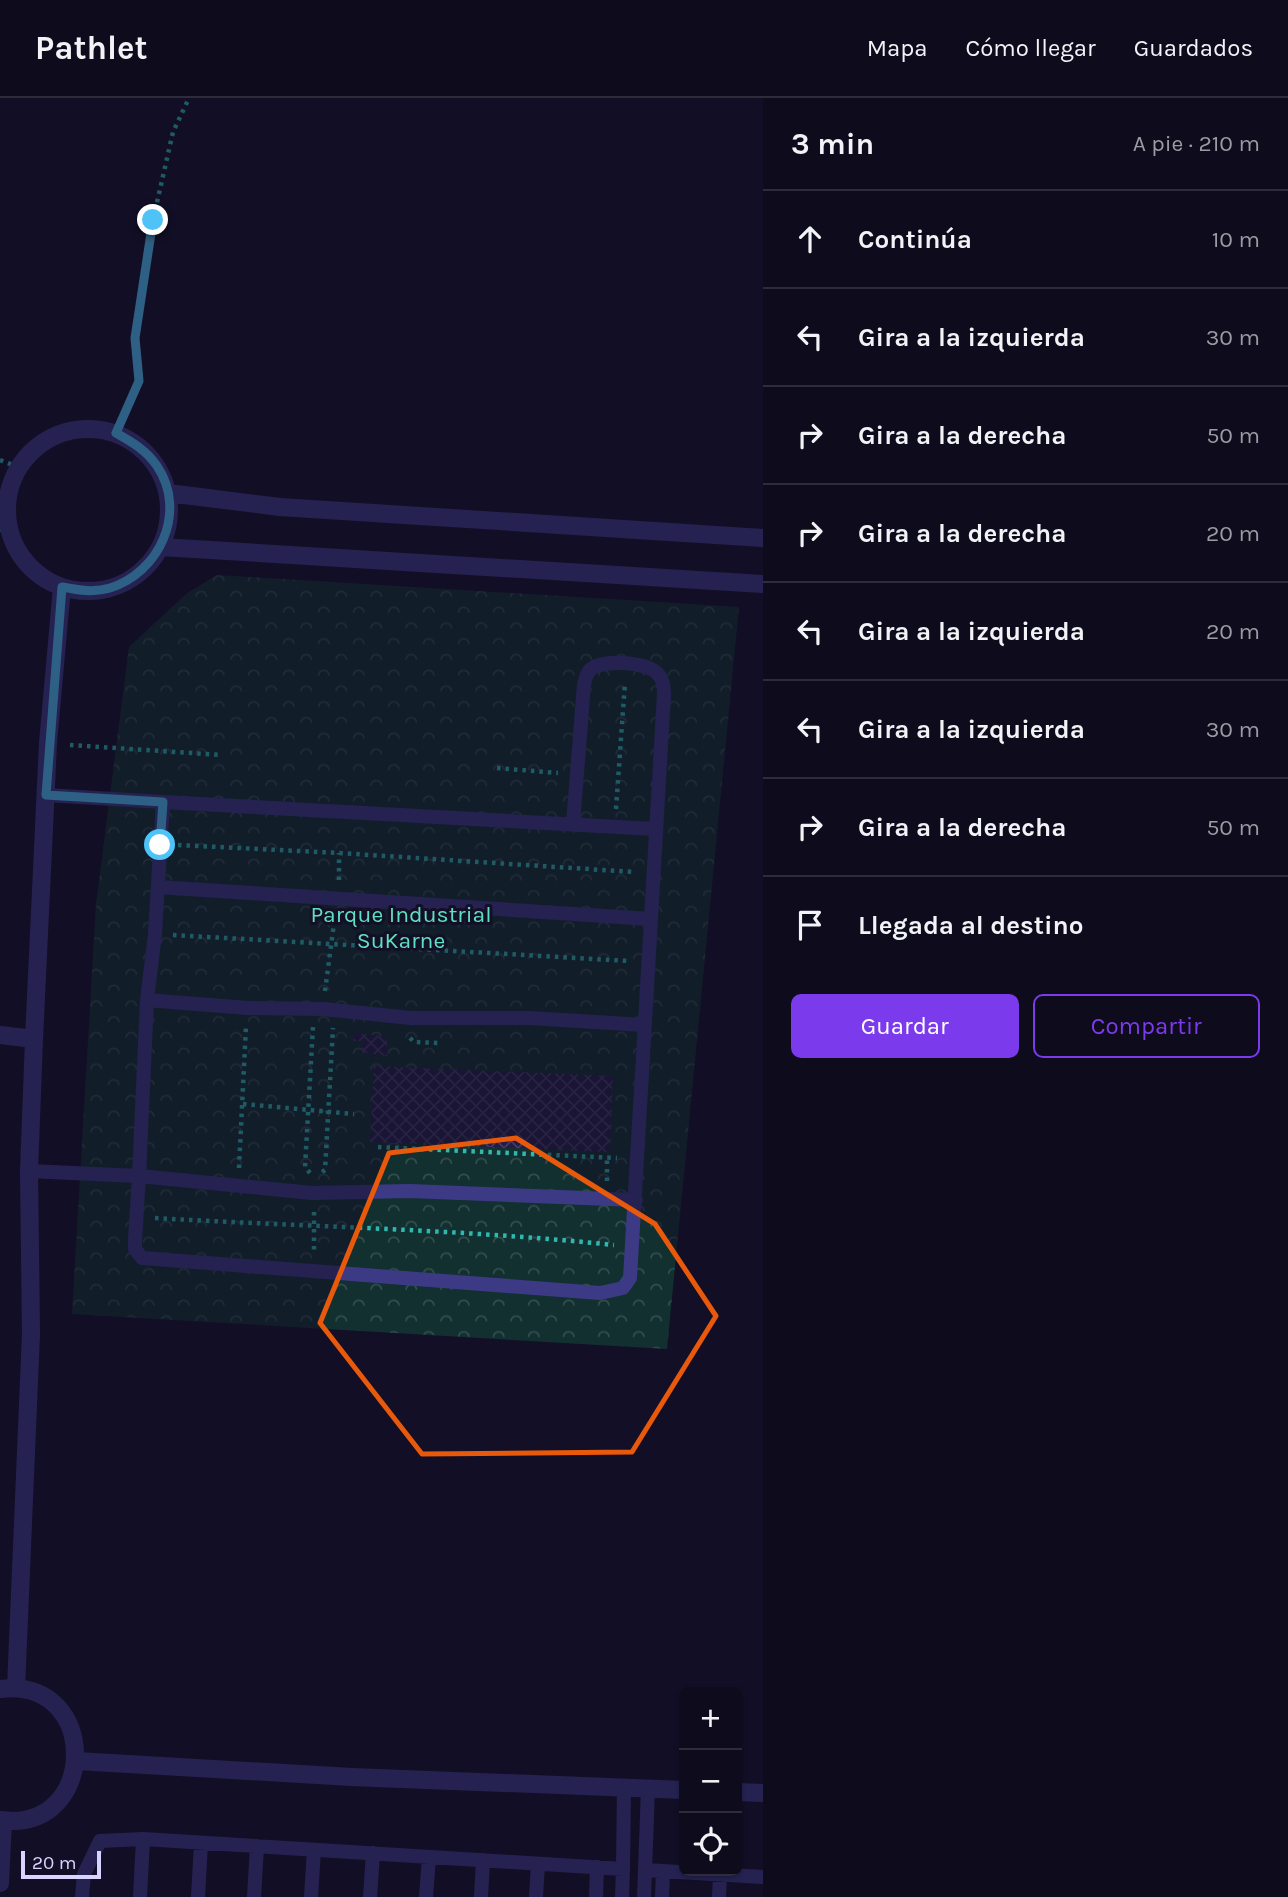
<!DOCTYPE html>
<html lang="es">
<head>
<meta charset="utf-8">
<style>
  :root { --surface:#0e0b1c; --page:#171425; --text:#f1f3f6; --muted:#9b9ba3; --line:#2e2b3b; --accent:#7c3aed }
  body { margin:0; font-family:Karla,sans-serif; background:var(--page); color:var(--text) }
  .controls { position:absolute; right:21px; bottom:21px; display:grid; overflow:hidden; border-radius:10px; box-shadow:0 2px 5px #0004 }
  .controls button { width:63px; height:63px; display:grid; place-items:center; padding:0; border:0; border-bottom:2px solid var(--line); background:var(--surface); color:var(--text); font:35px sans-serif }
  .scale { position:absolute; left:21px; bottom:18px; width:80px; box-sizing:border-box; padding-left:7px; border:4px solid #d9d4ff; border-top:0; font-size:19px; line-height:24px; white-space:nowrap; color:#d9d4ff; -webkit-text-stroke:5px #130f26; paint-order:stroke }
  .stop { position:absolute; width:21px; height:21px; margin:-16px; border:5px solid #4fc3f7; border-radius:50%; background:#fff }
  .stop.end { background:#4fc3f7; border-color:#fff; box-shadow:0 2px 7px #0008 }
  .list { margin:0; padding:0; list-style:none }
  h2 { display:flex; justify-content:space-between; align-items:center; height:91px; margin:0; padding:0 28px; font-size:30px }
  h2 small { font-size:23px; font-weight:400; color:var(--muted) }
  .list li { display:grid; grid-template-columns:46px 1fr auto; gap:21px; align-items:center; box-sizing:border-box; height:98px; padding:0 28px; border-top:2px solid var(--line) }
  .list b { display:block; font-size:26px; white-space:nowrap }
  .list em { font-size:23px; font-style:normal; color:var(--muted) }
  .actions { display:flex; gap:14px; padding:21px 28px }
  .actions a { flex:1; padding:16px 0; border:2px solid var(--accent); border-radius:10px; text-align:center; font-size:24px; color:var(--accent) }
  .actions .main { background:var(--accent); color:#fff }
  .icon { flex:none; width:38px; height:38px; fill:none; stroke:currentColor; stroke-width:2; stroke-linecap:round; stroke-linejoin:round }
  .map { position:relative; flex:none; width:763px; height:1799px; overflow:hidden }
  header { display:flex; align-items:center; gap:42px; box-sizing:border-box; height:98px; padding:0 35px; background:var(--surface); border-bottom:2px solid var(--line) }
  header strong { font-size:33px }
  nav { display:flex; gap:38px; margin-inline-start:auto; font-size:24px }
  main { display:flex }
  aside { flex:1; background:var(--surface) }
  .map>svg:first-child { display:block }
</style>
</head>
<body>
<header>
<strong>Pathlet</strong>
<nav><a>Mapa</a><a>Cómo llegar</a><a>Guardados</a></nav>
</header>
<main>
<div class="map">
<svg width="763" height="1799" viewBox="0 0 763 1799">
  <defs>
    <pattern id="park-crowns" width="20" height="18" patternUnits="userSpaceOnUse" patternTransform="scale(1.75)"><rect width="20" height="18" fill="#12302f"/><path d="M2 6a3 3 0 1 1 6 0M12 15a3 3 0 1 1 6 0" fill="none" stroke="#344d4e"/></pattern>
    <pattern id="building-cross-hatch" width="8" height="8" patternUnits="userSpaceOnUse" patternTransform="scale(1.75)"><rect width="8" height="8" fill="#241b47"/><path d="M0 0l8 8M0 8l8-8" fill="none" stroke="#433b63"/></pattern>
  </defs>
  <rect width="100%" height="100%" fill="#130f26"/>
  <path fill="url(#park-crowns)" d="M217,477L739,509L667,1251L72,1216L96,806L129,549L186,496Z"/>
  <path fill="url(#building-cross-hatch)" d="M354,935L387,939V958L362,954L363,943H353Z
    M374,968L613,978L610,1054L370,1044Z"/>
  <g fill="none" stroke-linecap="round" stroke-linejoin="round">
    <path stroke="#2fb8b0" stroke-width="4.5" stroke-dasharray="3.5 5" stroke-linecap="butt" d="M115,335L139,283L135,240L153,122L173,34L189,0
      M0,362L18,369
      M0,431L9,435
      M70,647L221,657
      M497,670L558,675
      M616,711L625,584
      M178,747L339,755L634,774
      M339,782V755
      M173,837L629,863
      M325,893L335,818
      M410,940L414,944L439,945
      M243,1006L354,1016
      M378,1049L617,1060
      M239,1070L246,928
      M322,1074L325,1072L333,930
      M310,1075L305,1069L313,929
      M607,1083V1060
      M314,1114V1154
      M155,1120C308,1129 461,1131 614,1147"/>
    <path stroke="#3d3a85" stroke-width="14" d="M46,697L163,704L155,836L147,902L139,1078L312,1095L410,1093L636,1102
      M163,704L655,731
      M158,789L651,821L664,596C664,588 663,580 657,575C646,564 603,561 591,571C586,575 586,580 584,586L573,726
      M147,902L247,910L323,911L411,920H529L644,927
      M29,1073L139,1078L135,1142V1151L142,1160L600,1195L623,1190L630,1180L651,821
      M648,1690L645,1772L763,1779
      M82,1799L84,1776L100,1743L143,1741L623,1771L624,1690
      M140,1799L143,1741
      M198,1799L201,1745
      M254,1799L257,1748
      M311,1799L314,1752
      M370,1799L373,1755
      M426,1799L429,1759
      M481,1799L483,1762
      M536,1799L538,1766
      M596,1799L597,1769
      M622,1799L623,1771
      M644,1799L645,1772
      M662,1799L663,1773
      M719,1799L720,1777"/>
    <path stroke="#3d3a85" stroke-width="18" d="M7 412a81 81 0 1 1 162 0a81 81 0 1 1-162 0Z
      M168,395L280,409L763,440
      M161,449L763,486
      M0,937L34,941
      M16,1590L31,1236L29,1073L34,941L48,645L62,489
      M0,1591C101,1578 99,1736 0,1722
      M77,1663L352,1679L684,1692
      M737,1694L763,1695
      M0,1785L3,1723"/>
  </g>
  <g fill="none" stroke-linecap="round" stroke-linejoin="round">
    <path stroke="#4fc3f7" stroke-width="9" d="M153,122L135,240L139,283L116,335C132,344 146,352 157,368C188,414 159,475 110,490C94,495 78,492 62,489L46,697L163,704L160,747"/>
  </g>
  <path d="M0 0H763V1799H0ZM516,1040L655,1126L716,1218L632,1354L422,1356L320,1225L389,1055Z" fill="#130f26" fill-opacity=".55" fill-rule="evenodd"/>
  <path fill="none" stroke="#e8590c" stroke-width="5" stroke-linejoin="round" d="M516,1040L655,1126L716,1218L632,1354L422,1356L320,1225L389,1055Z"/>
  <g text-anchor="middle" stroke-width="6" stroke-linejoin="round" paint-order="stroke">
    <g font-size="23" fill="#5fe0c0" stroke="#130f26">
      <text x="401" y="824">Parque Industrial<tspan x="401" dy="26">SuKarne</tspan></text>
    </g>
  </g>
</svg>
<div class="controls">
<button>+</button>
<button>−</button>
<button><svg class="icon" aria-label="locate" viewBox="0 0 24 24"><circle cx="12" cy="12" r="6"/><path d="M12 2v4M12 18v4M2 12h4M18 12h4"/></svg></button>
</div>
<div class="scale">20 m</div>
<div class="stop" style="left:160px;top:747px"></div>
<div class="stop end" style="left:153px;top:122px"></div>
</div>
<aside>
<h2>3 min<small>A pie · 210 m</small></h2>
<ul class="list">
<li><svg class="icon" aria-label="ahead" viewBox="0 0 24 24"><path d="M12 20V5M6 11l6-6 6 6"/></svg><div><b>Continúa</b></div><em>10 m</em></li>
<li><svg class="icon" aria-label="left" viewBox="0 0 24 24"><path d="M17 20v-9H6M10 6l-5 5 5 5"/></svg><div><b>Gira a la izquierda</b></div><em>30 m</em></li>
<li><svg class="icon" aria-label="right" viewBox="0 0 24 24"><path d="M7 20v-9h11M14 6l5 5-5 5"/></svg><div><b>Gira a la derecha</b></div><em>50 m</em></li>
<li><svg class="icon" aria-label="right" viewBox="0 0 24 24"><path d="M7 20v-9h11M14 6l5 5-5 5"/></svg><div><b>Gira a la derecha</b></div><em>20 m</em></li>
<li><svg class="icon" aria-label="left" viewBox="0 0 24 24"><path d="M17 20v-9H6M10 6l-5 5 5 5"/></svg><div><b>Gira a la izquierda</b></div><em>20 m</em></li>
<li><svg class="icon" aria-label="left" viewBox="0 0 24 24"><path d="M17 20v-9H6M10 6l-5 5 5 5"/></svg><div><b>Gira a la izquierda</b></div><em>30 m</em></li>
<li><svg class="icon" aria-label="right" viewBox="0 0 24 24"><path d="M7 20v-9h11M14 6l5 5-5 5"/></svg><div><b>Gira a la derecha</b></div><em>50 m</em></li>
<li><svg class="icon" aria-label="arrive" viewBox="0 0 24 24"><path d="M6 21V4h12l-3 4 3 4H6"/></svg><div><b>Llegada al destino</b></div></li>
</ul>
<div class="actions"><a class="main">Guardar</a><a>Compartir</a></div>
</aside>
</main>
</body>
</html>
